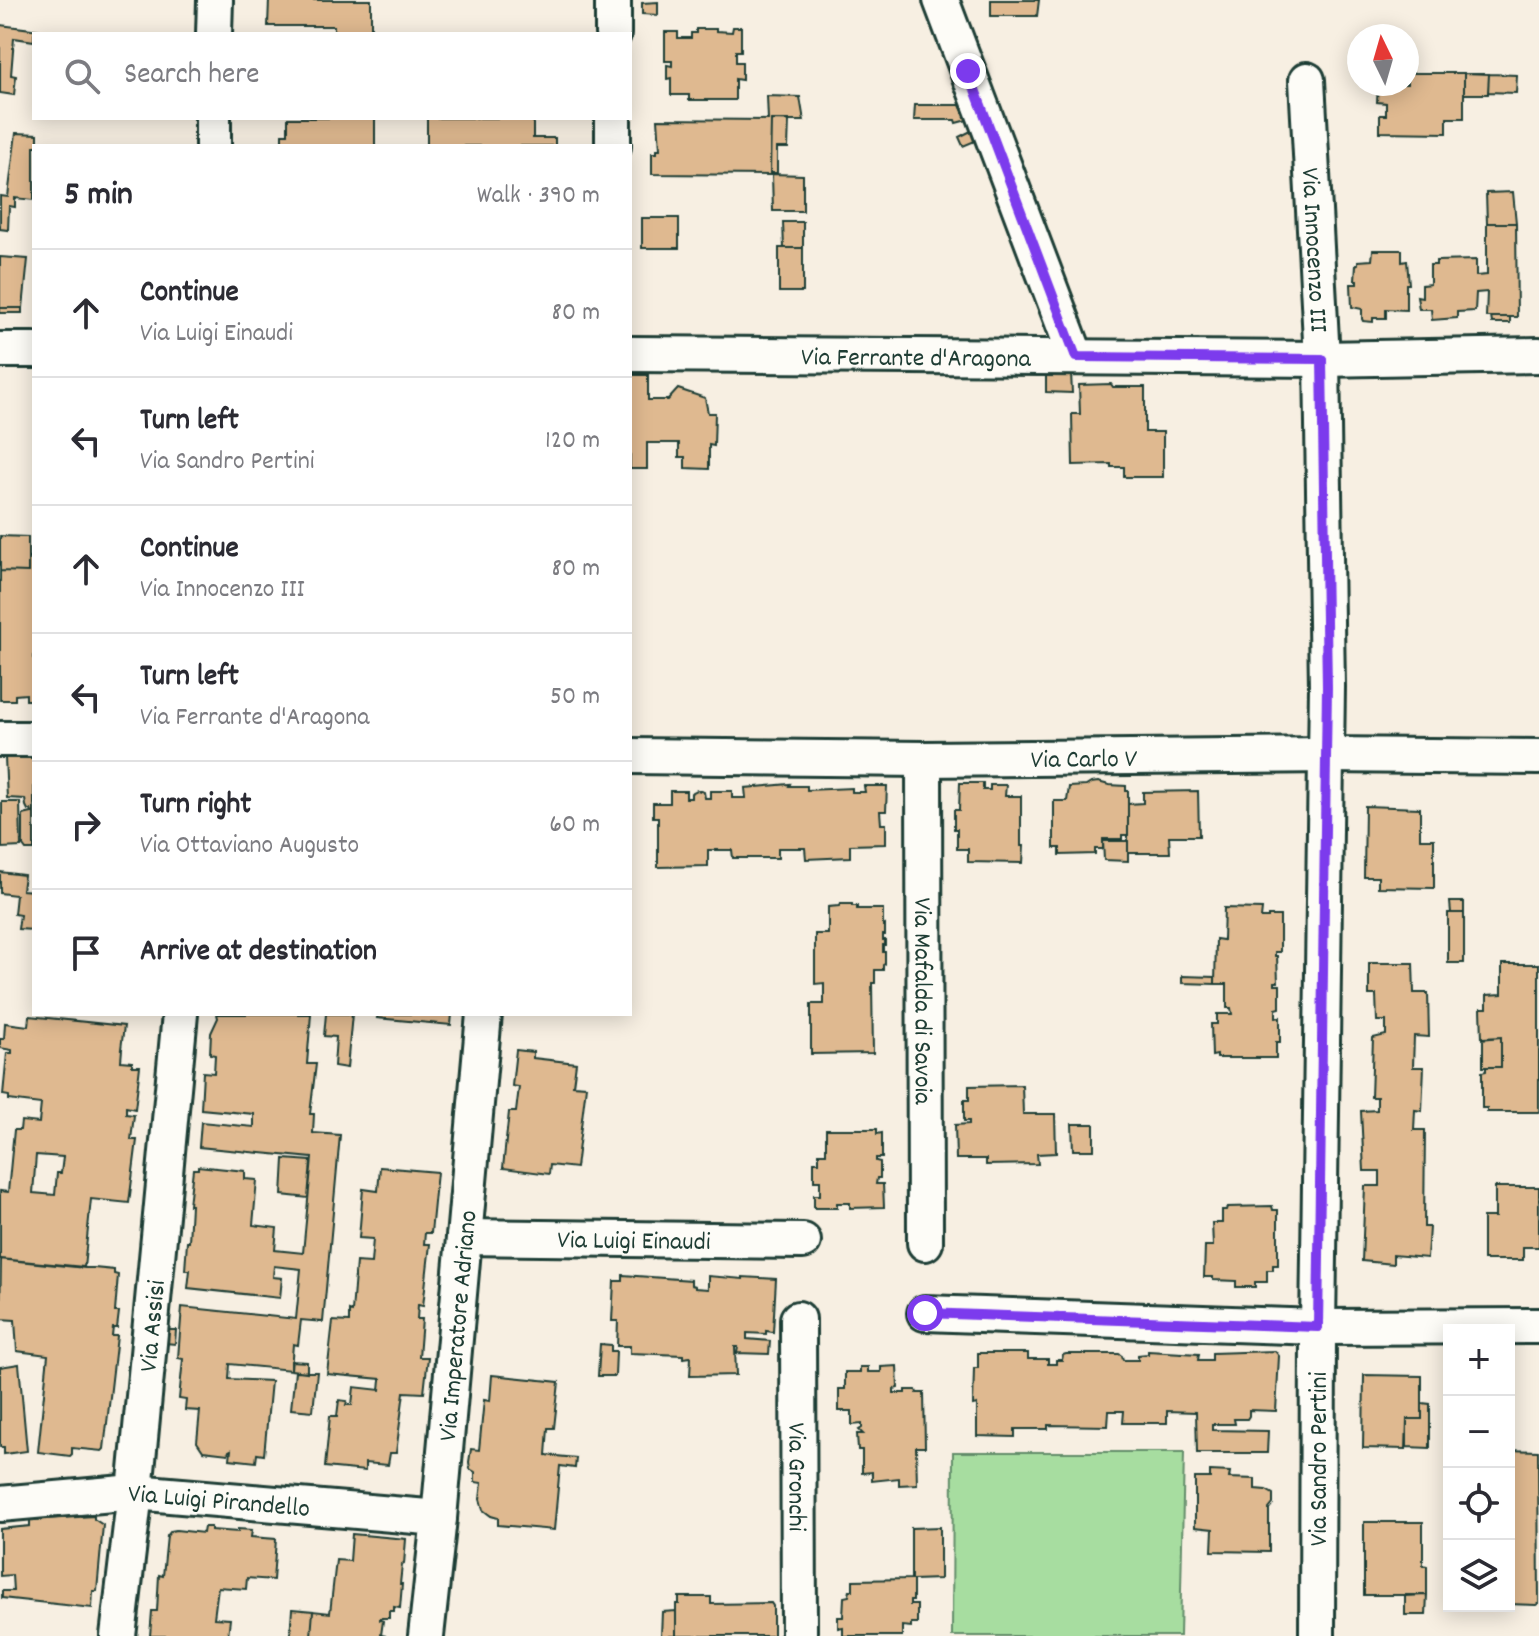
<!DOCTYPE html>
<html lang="en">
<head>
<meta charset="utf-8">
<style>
  :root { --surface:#fff; --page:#f2f2f3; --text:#2b2b33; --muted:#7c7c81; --line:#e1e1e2 }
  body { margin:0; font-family:Dekko,sans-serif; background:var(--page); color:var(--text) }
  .controls { position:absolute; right:24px; bottom:24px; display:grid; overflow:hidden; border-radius:0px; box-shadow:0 4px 20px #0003 }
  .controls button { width:72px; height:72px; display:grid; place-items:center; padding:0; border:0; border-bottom:2px solid var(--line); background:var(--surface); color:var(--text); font:40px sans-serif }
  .compass { position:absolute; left:1347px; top:24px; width:72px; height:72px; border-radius:50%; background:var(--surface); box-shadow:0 4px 20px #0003; rotate:355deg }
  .stop { position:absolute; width:24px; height:24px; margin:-18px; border:6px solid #7c3aed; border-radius:50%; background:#fff }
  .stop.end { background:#7c3aed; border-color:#fff; box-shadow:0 2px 8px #0008 }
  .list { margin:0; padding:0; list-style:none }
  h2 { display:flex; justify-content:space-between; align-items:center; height:104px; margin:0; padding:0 32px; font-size:34px }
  h2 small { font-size:26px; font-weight:400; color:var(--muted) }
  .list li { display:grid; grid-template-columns:52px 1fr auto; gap:24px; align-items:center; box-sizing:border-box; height:128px; padding:0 32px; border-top:2px solid var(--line) }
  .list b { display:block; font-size:30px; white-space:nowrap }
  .list p { margin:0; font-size:26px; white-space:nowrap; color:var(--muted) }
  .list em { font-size:26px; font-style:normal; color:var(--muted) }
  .icon { flex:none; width:44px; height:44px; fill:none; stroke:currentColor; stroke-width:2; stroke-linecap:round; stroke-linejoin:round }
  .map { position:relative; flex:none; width:1539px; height:1636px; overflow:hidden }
  .search { position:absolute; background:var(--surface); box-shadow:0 4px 20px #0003; left:32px; top:32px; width:600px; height:88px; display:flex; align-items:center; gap:20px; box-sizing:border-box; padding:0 28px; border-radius:0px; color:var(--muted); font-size:30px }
  .panel { position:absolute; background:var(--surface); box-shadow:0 4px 20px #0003; left:32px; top:144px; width:600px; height:872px; border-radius:0px }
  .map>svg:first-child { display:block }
</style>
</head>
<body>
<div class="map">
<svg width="1539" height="1636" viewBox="0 0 1539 1636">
  <rect width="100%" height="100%" fill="#f7efe2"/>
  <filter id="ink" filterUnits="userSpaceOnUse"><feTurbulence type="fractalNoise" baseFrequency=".0125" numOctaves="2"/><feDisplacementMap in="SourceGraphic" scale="16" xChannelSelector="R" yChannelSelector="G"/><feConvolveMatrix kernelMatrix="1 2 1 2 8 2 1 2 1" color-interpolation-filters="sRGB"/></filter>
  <g filter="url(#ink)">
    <path fill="#a7dda0" stroke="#638d6a" stroke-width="2" d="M953,1452H1184L1180,1636H952Z"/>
    <path fill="#dfb990" stroke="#1f3d34" stroke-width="2" fill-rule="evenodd" d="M269,0H371V34H334V26H268Z
      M991,0H1039L1037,16H991Z
      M658,2V15L642,14V3Z
      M0,25L39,30V34H34V41L14,38L11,75L16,76L14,95L0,93Z
      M733,27H741V51H736V62H742V80L735,79V100H689V95H671V78L667,79V65L672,66V61H665V32H678V38H691V33H696V29H716V31L732,32Z
      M1407,73H1464V118H1447V133L1380,132V115H1386V103L1377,102L1378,84H1407Z
      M1464,73L1489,74L1488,94H1464Z
      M1489,74L1517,75L1516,93L1488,92Z
      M767,96L800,97L804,121L771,120L770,175L652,174V153H657V149H660L658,119L768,120Z
      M915,105H960L967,120L956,123L955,120H914Z
      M288,118H375V146H282V134H288Z
      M427,118H533V138H555V146H427Z
      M771,120H789L788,148H777V173H770Z
      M971,131L975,141L963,146L959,137Z
      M16,133L38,134V146H34V200L15,198V207L9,206L8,230L0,229V196L8,197Z
      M772,174L803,175V211H773Z
      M1513,192L1516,223H1487L1486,193Z
      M642,218H679V248H642Z
      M783,222H803V248H784Z
      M1487,223H1516L1517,317H1486L1487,292L1476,293L1475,311L1457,312V318L1432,320L1431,309H1419L1417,296L1422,297V285L1430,284V265H1436V261L1476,260V276L1487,275Z
      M779,248H803V292H779Z
      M1373,250H1402V262L1407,261L1409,284H1406V310L1386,309V318H1373V322L1363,321L1362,319V309L1352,307L1351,284H1357V280H1355L1356,265L1358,264V261L1372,260Z
      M0,257L28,259L23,308H0Z
      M0,308H22V313H0Z
      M1491,317H1510V323H1492Z
      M1046,373H1071L1072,393L1046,392Z
      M630,375H648V400H668L678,389L705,398L708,413H715L714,446L709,445V469L685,468V457H679V443H647V469H630Z
      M1111,384L1113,387H1145V432H1163V477H1124V467H1111V464L1073,465L1072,414H1080L1079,385Z
      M0,536L28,537V572L0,571Z
      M28,558H34V700H26V694L15,695V700H0V571L28,572Z
      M34,754V850H26L23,846V815L32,813L31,810H28L26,806L25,799L7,798L5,758L6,756Z
      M1098,782L1109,785L1126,786V791H1128V835H1122V839H1103V849H1095V854L1060,855V848H1054V801H1067L1069,787L1086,786L1091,783Z
      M960,783H983V790H990V785H1006L1005,796H1021V846H1024L1023,863L968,862V849H957V829H954V810H959Z
      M790,784L789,786H807V790L852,788V792H865L864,786H887L886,811H880L881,824H886V844L850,845V857L806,859L805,848H778V858H733L732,850H708V866L658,867V817H653V803H670V791H686V798H691V793L697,790L704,792L705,798H710V791H732V798H746L745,788Z
      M1198,791L1199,836H1169L1170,853H1128V804L1143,803V792Z
      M2,802H20L21,847L2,848Z
      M1365,806L1420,808V839H1434V888L1378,887V877H1364Z
      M1103,841H1128V861L1104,860Z
      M0,872L24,875L22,890L34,891V930L18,929L20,915L14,914L16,895L0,893Z
      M1450,902H1464V913H1451Z
      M840,904H852V906H857V909H883V926L885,925V935H883V940H885V945H883V952H885V964L883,965V970H875V983H872L873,1053L811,1054V1004H824V983L815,984V934H828V907L839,906Z
      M1224,908L1262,909L1261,918H1268V916H1280V952H1275V956H1277L1278,982H1275V985H1280V1008L1276,1009V1018L1280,1017V1042H1276V1058H1217V1055L1212,1056L1211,1024H1217V1014H1232L1231,1008H1227V984H1215L1216,939L1223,940Z
      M1448,913H1464V963H1448Z
      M1369,963H1413L1414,993H1428L1429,1037L1414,1036L1413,1067H1424L1422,1111L1415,1110L1414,1130H1425L1424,1227H1429L1427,1258L1393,1255V1264L1362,1261L1365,1186H1380V1171H1364L1361,1111L1377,1110V1097H1371L1373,1038L1386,1035V1021H1377L1376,995H1369Z
      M1502,964H1539V1112H1487V1108H1482V1072L1486,1071V1067H1501V1037L1482,1039L1481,1008H1487V995L1502,994Z
      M1182,976L1215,977V984L1182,983Z
      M217,1014H311L307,1064H316L310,1114H314L313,1133L340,1135L323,1322L301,1320L298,1345L293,1344L291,1370L230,1364L229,1379L271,1381L264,1455L257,1454L256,1462L230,1459L231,1450L229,1451L228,1454L203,1451L197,1442L200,1411L185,1410L186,1400L179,1399L183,1359L178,1358L182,1307L296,1319L301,1269L274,1266L273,1277L282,1278L280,1298L188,1288L190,1270H185L187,1242H189L191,1205H189L193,1169H198V1166L245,1171V1179L257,1180L253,1225L277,1228L275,1250L303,1253L312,1158L199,1147L201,1122L254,1127V1114L201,1109L203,1072L214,1073L215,1055L210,1054L211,1033L218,1018Z
      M326,1014H352L347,1068L334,1066L336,1037L324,1036Z
      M378,1014H452L451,1025L377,1018Z
      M29,1016L124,1026L121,1049H122L121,1061L132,1062V1066H140L135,1109L126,1107V1114L134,1115L131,1140H137L129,1203L91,1199L84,1268L0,1259V1191L8,1192L14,1130H20L21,1121L39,1123L41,1104L9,1100V1096L3,1095L7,1053H12V1050L0,1048V1039H4L5,1023L28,1026ZM36,1155L63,1157L61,1173H57L55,1195L33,1193Z
      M1501,1037V1067H1483V1038Z
      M516,1050L533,1052V1058L576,1063L573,1085L586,1086L576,1168L550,1165L549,1174L503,1168L509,1112H516L519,1087L512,1086Z
      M1022,1085L1023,1114H1055L1056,1153L1037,1154L1038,1164L986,1165V1159H956L955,1125L969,1124V1121H964V1100H969V1086Z
      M1072,1124H1094V1150H1073Z
      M826,1129H877V1134L882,1133V1158H876V1161L880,1162V1178H877L876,1184H883L884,1207L850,1208V1203H837V1208H814V1195H820V1181H814V1162H819V1153H826Z
      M284,1159L311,1161L308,1198L282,1195Z
      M380,1167L437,1172L431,1233H425L424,1244H430L423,1306L418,1305L417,1319H422L419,1357H428L424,1393L404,1392L396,1453H390L388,1465L365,1463V1471L325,1467L330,1416H337L339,1400L347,1401L346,1405H352L354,1387L380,1390L381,1379L327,1374L333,1321L349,1322V1311L352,1312L356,1262L371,1263L373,1239L359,1238L363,1189L378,1191Z
      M1495,1187H1539V1247H1523V1260H1483V1217H1495Z
      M1272,1206L1273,1210H1278V1265H1273V1270H1267V1282H1255V1287H1236V1281L1213,1280V1277H1204L1205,1246H1213L1212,1223H1222V1210H1226L1227,1207Z
      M1,1259L114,1270V1274L118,1275L115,1312H119L117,1328H113L112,1336H117L104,1449L102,1451L72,1448V1454L70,1456L38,1452L48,1355L17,1351L15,1320L0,1319Z
      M623,1275L691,1280V1285L695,1286V1288L708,1289V1276L743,1279V1277L776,1279L773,1332L766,1331V1334L747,1333V1339L770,1341L769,1354L737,1353L738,1347H735L736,1375L690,1376L691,1357L683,1358V1355L630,1353V1346H617L618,1321H612L614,1281H623Z
      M168,1330H176L175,1344L166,1343Z
      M600,1344L611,1345V1351H616L615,1376H598Z
      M1148,1351L1199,1354L1198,1360H1212V1353L1275,1351L1279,1356L1276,1411L1249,1410V1416L1247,1419H1234L1235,1424H1212V1430L1268,1431L1267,1453H1197L1196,1412L1167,1411V1423H1123L1124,1411H1109L1108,1426L1048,1425V1429H1015V1437L977,1436V1404L973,1405L974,1368H978V1353H1028V1359H1048V1364H1056V1360H1062L1063,1355L1066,1354H1119L1122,1356L1123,1360H1138V1355L1148,1354Z
      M291,1361L307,1362V1372L291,1370Z
      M19,1364L27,1451L4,1454V1447H0V1367Z
      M897,1366L898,1388L894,1389V1393H905V1390H916L917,1393H924L925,1447H916L917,1484L899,1485V1478L872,1481V1472L862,1473V1450H858L857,1434H863L859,1430L862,1428V1424L852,1425V1411H839V1389H845V1372H860V1367H868V1372H881V1367Z
      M295,1371L317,1372L313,1411L291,1409Z
      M492,1375L559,1382L554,1428H548L546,1455L576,1458L575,1468L560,1466L554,1530L498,1525V1518L491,1516L483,1510L480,1499L482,1483L475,1482V1472L470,1469L469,1462L471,1449L479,1450L484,1400L490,1401Z
      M1364,1375L1422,1376V1419H1407L1406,1449L1363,1448Z
      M1422,1403L1430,1404V1448L1407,1447V1419H1422Z
      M1509,1450L1538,1451L1539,1603L1536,1605L1509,1604Z
      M1210,1471L1230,1472L1229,1478L1255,1479V1489L1266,1490L1273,1494V1504L1269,1509V1552L1212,1551L1213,1529L1195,1527V1478H1210Z
      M94,1516V1519L103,1525L97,1591H93L92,1608L2,1598V1591H13L12,1575L0,1576V1529L30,1526V1520Z
      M1364,1522H1423V1565L1427,1566V1595H1364Z
      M204,1527H211V1530L238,1532V1529L252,1530L251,1537L276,1539L273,1580L247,1578L246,1589L218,1587L214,1618L230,1619L228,1636H150L152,1611H157L159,1575L163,1576L167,1536L171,1531L176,1530L203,1533Z
      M940,1527V1579L913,1580V1601H910V1605H917V1623H911V1627L902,1626V1636H843V1627L838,1628V1617H843L844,1597L849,1596L850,1590H853V1580L911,1579V1528Z
      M352,1534L406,1539L404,1564L402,1565L400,1584H402L400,1608L394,1607V1611H389V1618H380V1620L383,1621L381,1635L386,1636H311L313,1611L330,1613L336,1560L350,1561Z
      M1427,1595L1426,1615H1405V1596Z
      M679,1597H711V1604L771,1603L773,1606V1636H676V1604H679Z
      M292,1609L313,1611L311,1636H290Z
      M676,1611V1636H661L662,1612Z"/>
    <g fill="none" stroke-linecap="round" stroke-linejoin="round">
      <defs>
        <g id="street">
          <path d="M941,0L1076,357"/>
          <path d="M214,34L215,0"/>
          <path d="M613,34V0"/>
          <path id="s1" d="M1307,80L1322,359L1327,687L1318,1327L1317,1636"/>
          <path d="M213,146V118"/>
          <path d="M613,146V118"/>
          <path d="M0,350H34"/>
          <path id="s2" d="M630,354L1322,359L1539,355"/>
          <path d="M0,739H34"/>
          <path id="s3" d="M630,756L924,759L1327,755L1539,757"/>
          <path id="s4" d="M924,759L925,1243"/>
          <path id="s5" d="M464,1237L803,1241"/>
          <path d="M925,1313L1318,1327L1539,1326"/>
          <path id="s6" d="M798,1319L799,1636"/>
          <path id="s7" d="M0,1504L135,1492L439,1518"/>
          <path id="s8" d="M118,1636L135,1492L180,1014"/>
          <path id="s9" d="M426,1636L439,1518L484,1014"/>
        </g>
      </defs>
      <use href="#street" stroke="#1f3d34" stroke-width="40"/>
      <use href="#street" stroke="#fdfcf7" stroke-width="34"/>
    </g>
  </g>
  <g fill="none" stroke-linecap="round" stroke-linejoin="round" filter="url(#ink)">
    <path stroke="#7c3aed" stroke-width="10" d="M925,1313L1318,1327L1327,687L1322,359L1076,357L968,71"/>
  </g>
  <g text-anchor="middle" stroke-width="7" stroke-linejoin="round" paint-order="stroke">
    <g font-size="26" fill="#1f3d34" stroke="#fdfcf7">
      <text dy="9" stroke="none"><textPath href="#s1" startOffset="170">Via Innocenzo III</textPath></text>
      <text dy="9" stroke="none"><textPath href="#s2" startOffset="286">Via Ferrante d'Aragona</textPath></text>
      <text dy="9" stroke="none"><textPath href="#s3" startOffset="454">Via Carlo V</textPath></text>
      <text dy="9" stroke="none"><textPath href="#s4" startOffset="242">Via Mafalda di Savoia</textPath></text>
      <text dy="9" stroke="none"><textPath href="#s5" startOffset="170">Via Luigi Einaudi</textPath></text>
      <text dy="9" stroke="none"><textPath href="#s8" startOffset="312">Via Assisi</textPath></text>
      <text dy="9" stroke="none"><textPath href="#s9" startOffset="312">Via Imperatore Adriano</textPath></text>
      <text transform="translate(1317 1459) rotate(-90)" y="9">Via Sandro Pertini</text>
      <text dy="9" stroke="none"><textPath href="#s6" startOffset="158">Via Gronchi</textPath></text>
      <text dy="9" stroke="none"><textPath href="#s7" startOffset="220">Via Luigi Pirandello</textPath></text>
    </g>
  </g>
</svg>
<div class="controls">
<button>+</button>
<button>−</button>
<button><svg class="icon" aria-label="locate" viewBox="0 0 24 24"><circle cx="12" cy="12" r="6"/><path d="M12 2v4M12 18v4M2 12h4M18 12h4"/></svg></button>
<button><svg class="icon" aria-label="layers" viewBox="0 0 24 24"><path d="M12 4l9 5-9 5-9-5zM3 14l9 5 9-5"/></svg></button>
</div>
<svg class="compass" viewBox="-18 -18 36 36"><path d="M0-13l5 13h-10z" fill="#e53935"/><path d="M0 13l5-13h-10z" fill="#7c7c81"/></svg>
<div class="stop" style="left:925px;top:1313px"></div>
<div class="stop end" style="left:968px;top:71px"></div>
<div class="search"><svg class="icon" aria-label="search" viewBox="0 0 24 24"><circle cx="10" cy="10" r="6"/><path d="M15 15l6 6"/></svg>Search here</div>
<section class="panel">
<h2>5 min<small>Walk · 390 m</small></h2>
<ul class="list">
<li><svg class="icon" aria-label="ahead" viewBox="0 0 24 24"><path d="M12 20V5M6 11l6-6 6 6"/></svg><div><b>Continue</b><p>Via Luigi Einaudi</p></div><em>80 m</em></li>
<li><svg class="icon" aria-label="left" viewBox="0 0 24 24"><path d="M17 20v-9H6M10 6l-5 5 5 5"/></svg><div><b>Turn left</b><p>Via Sandro Pertini</p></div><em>120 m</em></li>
<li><svg class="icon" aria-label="ahead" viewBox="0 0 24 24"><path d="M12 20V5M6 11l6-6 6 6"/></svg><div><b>Continue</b><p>Via Innocenzo III</p></div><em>80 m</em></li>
<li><svg class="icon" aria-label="left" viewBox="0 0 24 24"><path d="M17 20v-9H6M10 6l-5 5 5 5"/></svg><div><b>Turn left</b><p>Via Ferrante d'Aragona</p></div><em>50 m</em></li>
<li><svg class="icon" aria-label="right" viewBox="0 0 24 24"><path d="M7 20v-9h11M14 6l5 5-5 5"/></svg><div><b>Turn right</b><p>Via Ottaviano Augusto</p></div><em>60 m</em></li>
<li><svg class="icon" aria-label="arrive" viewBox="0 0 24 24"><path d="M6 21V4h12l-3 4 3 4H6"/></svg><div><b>Arrive at destination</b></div></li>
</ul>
</section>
</div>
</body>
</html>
